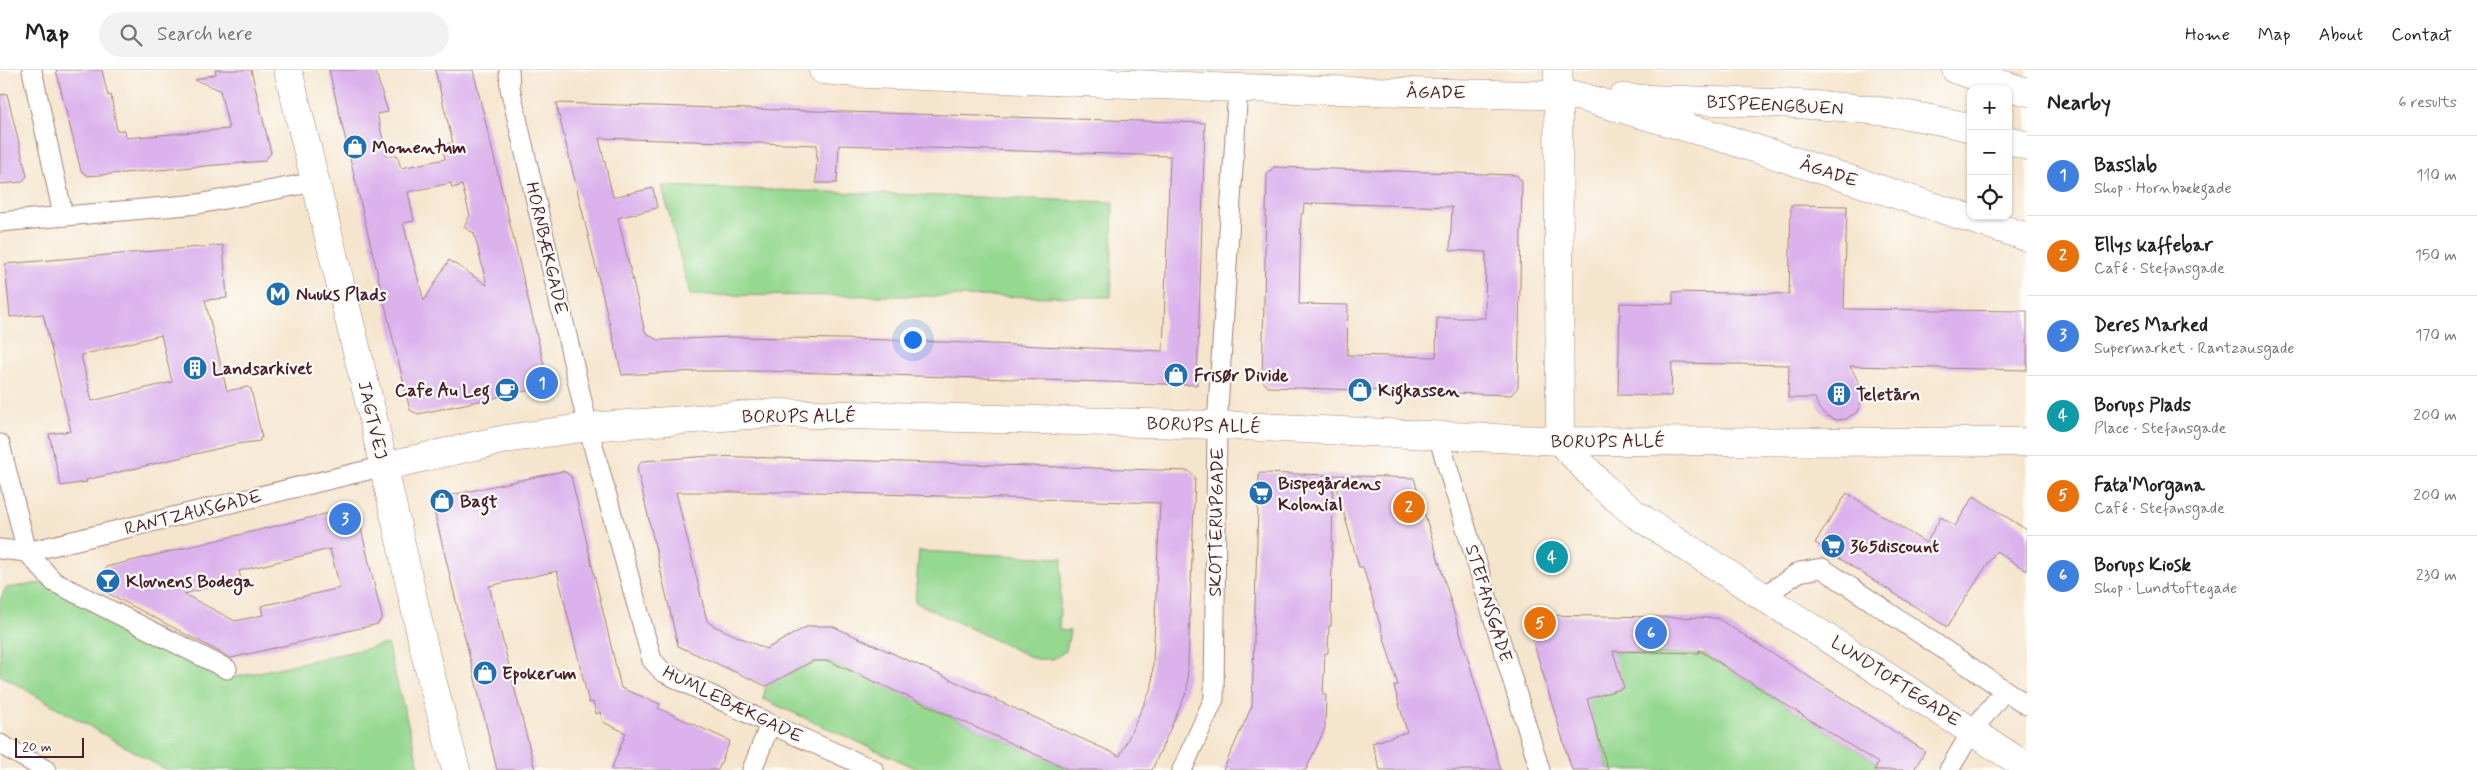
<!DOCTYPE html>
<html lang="en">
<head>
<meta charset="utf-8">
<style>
  :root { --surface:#fff; --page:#f2f2f2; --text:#222; --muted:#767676; --line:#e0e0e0; --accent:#7c3aed }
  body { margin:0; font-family:Mynerve,sans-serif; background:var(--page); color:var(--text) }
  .controls { position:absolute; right:15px; top:15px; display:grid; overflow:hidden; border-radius:10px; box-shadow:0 1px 4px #0004 }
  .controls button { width:45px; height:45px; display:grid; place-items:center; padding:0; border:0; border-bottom:1px solid var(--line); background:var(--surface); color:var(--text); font:25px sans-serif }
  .scale { position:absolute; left:15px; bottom:12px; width:69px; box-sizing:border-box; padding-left:5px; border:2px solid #4a1f2b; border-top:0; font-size:14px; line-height:18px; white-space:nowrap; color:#4a1f2b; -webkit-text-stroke:4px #fdfcf7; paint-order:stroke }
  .you { position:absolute; left:912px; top:269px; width:18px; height:18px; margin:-12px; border:4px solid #fff; border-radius:50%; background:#1a73e8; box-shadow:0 0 0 8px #1a73e833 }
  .badge { display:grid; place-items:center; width:32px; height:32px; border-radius:50%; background:var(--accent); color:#fff; font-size:16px; font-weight:700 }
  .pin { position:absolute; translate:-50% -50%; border:2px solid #fff; box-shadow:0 1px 5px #0006 }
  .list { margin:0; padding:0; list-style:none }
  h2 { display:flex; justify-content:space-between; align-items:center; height:65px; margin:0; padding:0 20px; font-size:21px }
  h2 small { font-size:16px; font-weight:400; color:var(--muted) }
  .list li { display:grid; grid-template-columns:32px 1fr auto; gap:15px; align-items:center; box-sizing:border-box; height:80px; padding:0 20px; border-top:1px solid var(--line) }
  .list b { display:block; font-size:19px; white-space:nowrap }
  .list p { margin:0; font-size:16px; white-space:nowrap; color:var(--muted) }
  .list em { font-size:16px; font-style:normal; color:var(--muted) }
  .icon { flex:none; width:28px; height:28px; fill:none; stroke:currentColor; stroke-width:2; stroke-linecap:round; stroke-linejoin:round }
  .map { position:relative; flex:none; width:2027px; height:700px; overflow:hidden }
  header { display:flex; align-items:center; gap:30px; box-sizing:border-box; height:70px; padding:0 25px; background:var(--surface); border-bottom:1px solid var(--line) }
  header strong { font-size:24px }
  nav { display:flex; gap:28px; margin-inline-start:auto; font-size:18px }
  .search { width:350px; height:45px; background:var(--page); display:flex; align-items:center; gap:12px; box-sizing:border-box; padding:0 18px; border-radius:28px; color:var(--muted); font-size:19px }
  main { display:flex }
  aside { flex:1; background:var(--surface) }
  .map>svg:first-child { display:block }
</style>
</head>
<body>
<header>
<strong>Map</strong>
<div class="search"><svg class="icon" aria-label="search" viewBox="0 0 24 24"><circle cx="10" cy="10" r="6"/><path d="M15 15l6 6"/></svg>Search here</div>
<nav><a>Home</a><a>Map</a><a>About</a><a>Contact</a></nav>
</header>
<main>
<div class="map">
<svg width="2027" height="700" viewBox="0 0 2027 700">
  <rect width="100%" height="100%" fill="#fdfcf7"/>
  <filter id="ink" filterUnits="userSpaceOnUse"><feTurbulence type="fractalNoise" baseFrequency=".02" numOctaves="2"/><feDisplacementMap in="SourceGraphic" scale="10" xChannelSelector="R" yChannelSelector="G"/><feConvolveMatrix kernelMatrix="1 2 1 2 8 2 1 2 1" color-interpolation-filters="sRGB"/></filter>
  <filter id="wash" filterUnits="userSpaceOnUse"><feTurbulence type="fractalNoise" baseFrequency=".0096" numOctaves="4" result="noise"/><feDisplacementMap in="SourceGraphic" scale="20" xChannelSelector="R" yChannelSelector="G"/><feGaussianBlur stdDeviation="1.12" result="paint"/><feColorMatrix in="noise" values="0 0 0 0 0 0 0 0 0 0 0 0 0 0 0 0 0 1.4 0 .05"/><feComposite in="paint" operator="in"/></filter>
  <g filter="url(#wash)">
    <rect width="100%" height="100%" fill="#f5e5cd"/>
    <path fill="#95d890" stroke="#707c5e" d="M662,116L1113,132L1111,227L690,225Z
      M919,481L1062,488L1059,560L1070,561L1066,581L1053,589H1035L915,532Z
      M41,513L227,609L387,574L420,700H166L0,605V530L6,518Z
      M1578,581L1706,585L1878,693L1874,700H1608L1574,586Z
      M813,591H829L1070,700H920L763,629L766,616Z"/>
    <g id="blocks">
      <path fill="#dcb2ed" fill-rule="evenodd" d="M56,0H102L108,26L111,25L117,61L125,60L126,68L229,59L220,20L195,10L216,4L215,0H251L271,83L264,91L88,106L81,101Z
        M329,0H375L388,42L377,44L387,87L397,85L401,98L445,89L442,75L453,73L435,0H473L549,316L418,344L410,340ZM451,113L452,118L462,115L470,146L464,157L474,163L487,215L449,190L424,231L403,153L414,151L408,122Z
        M7,24L27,106L22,112L0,114V25Z
        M556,33L1205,53L1197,315L764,301H699L622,305ZM599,68L817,75L816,113H837L839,75L1170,86L1163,281L893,270L734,267L657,270L645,262L618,148L657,138L653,118L613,127Z
        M1274,97L1516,105L1522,111L1518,317L1511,325L1268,317L1262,310L1267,104ZM1313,133L1452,137L1450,180L1486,182L1485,248H1437L1436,287L1347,285L1348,235L1299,234L1301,144H1303L1304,134L1313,135Z
        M1791,135L1847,136L1844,239L2027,241V300L1850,296L1863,320V328L1857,342L1846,349L1836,350L1827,346L1819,339L1815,328H1788L1789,295L1672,293L1671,326L1618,325L1620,233L1673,234V222L1789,224Z
        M223,175L227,228L205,230L227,321L247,317L251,319L262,368H260V371L237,374L86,410L87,412L61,416L49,364L71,361L43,244L10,247L5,194ZM161,265L172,312L92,331L81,285Z
        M711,386L1189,401L1195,408L1187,621L1152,700H1070L829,591H813L766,616L678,576L637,398L642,391ZM676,422H816L1160,433L1152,617L1120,686L832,556H808L766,579L714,556L707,551Z
        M563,401L571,406L621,618L660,634L658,638L730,671L718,700H611L626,663L603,652L600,642L596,644L593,632L589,633L557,501L489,516L535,700H497L433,436L438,428Z
        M1259,403L1333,405L1331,556H1329L1328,583H1325L1323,625H1326L1325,658L1306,700H1223L1252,636Z
        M1333,405L1414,408L1501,700H1380L1372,673L1407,662L1394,616L1398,615L1363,497H1359Z
        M1847,423L1926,473L1941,447L1955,456L1974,426L2027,460V501L1996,481L1947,557L1815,473Z
        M350,438L357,442L382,547L378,554L231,588L102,520L106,497ZM330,479L340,518L261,536L263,545L235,551L184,524L241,509L239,501Z
        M1541,545L1717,548L1925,681L1914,700H1874L1878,693L1699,580V583L1613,581L1624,618L1587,629L1608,700H1572L1530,561Z"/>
    </g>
  </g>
  <g filter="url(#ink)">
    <use href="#blocks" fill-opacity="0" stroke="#a0827c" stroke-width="1"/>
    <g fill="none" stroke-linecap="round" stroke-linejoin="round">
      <defs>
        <path id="street" d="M32,0L63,145
          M509,0L510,18L588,357L652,590L663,602L770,654L874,700
          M0,152L198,134L315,112
          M1438,366L1540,700
          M0,374L27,482L54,512L227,599
          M0,479L27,482L385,396
          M1764,526L1799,502L1822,498L2027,635
          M0,674L46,700
          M752,700L770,654
          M1182,700L1214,629L1217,355L1238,18
          M1949,700L1972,661L2005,620"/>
        <path id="secondary" d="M288,0L371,339L426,587L456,700
          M823,0L868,4L1238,18L1578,26L1723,68L2027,167
          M1558,0L1560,371
          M1956,0L2027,22
          M1622,28C1738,33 1858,29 1971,58
          M2008,70L2027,76
          M1560,371L1603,417L1635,444L2027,697
          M385,396L506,369L588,357L777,343L1217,355L1560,371L2027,372"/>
      </defs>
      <use href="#street" stroke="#a0827c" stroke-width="21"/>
      <use href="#secondary" stroke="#a0827c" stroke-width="29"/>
      <use href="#street" stroke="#fff" stroke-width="19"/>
      <use href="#secondary" stroke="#fff" stroke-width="28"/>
    </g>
  </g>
  <defs>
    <symbol id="shop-disc" viewBox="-11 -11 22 22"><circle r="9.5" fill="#1f6fb2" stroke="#fdfcf7"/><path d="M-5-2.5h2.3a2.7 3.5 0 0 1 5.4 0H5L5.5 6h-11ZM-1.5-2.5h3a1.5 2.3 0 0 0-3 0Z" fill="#fff"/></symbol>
    <symbol id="metro-disc" viewBox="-11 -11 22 22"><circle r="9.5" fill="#1f6fb2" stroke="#fdfcf7"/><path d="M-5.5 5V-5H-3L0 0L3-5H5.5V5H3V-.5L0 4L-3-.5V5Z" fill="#fff"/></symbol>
    <symbol id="building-disc" viewBox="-11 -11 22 22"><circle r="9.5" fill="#1f6fb2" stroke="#fdfcf7"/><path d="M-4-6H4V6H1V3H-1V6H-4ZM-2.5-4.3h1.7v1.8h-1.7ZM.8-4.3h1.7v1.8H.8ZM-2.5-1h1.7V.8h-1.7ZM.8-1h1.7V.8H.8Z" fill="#fff"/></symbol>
    <symbol id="cafe-disc" viewBox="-11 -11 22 22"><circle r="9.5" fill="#1f6fb2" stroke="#fdfcf7"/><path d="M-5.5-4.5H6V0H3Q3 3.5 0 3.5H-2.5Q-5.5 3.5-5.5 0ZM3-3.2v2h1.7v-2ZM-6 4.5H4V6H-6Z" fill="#fff"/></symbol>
    <symbol id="supermarket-disc" viewBox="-11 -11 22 22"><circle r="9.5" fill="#1f6fb2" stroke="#fdfcf7"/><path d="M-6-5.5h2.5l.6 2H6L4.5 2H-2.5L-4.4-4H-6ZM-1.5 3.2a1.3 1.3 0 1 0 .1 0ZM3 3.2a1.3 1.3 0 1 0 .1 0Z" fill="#fff"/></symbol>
    <symbol id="bar-disc" viewBox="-11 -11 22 22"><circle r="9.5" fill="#1f6fb2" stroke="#fdfcf7"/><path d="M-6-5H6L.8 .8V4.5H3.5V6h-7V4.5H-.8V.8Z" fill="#fff"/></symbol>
  </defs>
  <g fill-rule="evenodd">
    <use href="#shop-disc" x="341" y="63" width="28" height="28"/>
    <use href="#metro-disc" x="264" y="210" width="28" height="28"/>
    <use href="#building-disc" x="181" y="284" width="28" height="28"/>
    <use href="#shop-disc" x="1162" y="291" width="28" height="28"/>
    <use href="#cafe-disc" x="493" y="306" width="28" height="28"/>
    <use href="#shop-disc" x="1346" y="306" width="28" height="28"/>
    <use href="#building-disc" x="1825" y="310" width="28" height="28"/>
    <use href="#supermarket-disc" x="1247" y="409" width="28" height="28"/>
    <use href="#shop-disc" x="428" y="417" width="28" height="28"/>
    <use href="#supermarket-disc" x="1819" y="462" width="28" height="28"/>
    <use href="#bar-disc" x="94" y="497" width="28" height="28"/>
    <use href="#shop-disc" x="471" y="589" width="28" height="28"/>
  </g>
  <g text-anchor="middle" stroke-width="4.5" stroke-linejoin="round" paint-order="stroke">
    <g font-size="18" fill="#4a1f2b" stroke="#fdfcf7">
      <text transform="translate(1436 22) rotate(1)" y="6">ÅGADE</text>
      <text transform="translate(1775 35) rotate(3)" y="6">BISPEENGBUEN</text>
      <text transform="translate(1829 102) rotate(18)" y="6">ÅGADE</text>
      <text transform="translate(547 178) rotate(77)" y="6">HORNBÆKGADE</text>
      <text x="799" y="352">BORUPS ALLÉ</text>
      <text transform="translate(373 350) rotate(77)" y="6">JAGTVEJ</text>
      <text transform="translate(1204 355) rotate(2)" y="6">BORUPS ALLÉ</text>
      <text x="1608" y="377">BORUPS ALLÉ</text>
      <text transform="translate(193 442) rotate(-14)" y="6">RANTZAUSGADE</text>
      <text transform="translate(1216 452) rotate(-89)" y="6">SKOTTERUPGADE</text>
      <text transform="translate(1489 533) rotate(73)" y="6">STEFANSGADE</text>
      <text transform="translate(1896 611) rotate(33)" y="6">LUNDTOFTEGADE</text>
      <text transform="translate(733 634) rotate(26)" y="6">HUMLEBÆKGADE</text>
    </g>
    <g font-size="18" font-weight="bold" fill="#4a1f2b" stroke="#fdfcf7" text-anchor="start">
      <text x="372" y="83">Momentum</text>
      <text x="296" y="230">Nuuks Plads</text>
      <text x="212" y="304">Landsarkivet</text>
      <text x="1194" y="311">Frisør Divide</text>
      <text x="490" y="326" text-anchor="end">Cafe Au Leg</text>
      <text x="1378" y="326">Kigkassen</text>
      <text x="1856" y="330">Teletårn</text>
      <text x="1278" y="419">Bispegårdens<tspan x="1278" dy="21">Kolonial</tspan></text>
      <text x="460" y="437">Bagt</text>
      <text x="1850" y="482">365discount</text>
      <text x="126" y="517">Klovnens Bodega</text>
      <text x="502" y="609">Epokerum</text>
    </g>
  </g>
</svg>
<div class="controls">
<button>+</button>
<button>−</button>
<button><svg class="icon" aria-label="locate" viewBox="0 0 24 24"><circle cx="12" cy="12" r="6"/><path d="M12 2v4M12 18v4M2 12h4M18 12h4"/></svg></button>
</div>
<div class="scale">20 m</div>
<div class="you"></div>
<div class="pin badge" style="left:542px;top:313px;background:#3f7fe0">1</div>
<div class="pin badge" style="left:1409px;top:437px;background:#e8710a">2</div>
<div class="pin badge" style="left:345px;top:449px;background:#3f7fe0">3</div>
<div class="pin badge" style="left:1552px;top:487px;background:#0f9aa8">4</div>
<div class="pin badge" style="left:1540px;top:553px;background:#e8710a">5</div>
<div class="pin badge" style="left:1651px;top:563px;background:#3f7fe0">6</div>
</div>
<aside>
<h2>Nearby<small>6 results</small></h2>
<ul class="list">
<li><span class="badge" style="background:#3f7fe0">1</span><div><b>Basslab</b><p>Shop · Hornbækgade</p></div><em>110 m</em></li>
<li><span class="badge" style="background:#e8710a">2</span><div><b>Ellys kaffebar</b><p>Café · Stefansgade</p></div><em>150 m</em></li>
<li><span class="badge" style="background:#3f7fe0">3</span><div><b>Deres Marked</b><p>Supermarket · Rantzausgade</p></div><em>170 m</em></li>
<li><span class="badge" style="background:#0f9aa8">4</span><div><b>Borups Plads</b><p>Place · Stefansgade</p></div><em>200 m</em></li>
<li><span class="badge" style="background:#e8710a">5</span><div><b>Fata'Morgana</b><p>Café · Stefansgade</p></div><em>200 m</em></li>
<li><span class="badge" style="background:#3f7fe0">6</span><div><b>Borups Kiosk</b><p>Shop · Lundtoftegade</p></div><em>230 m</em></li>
</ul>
</aside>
</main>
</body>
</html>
